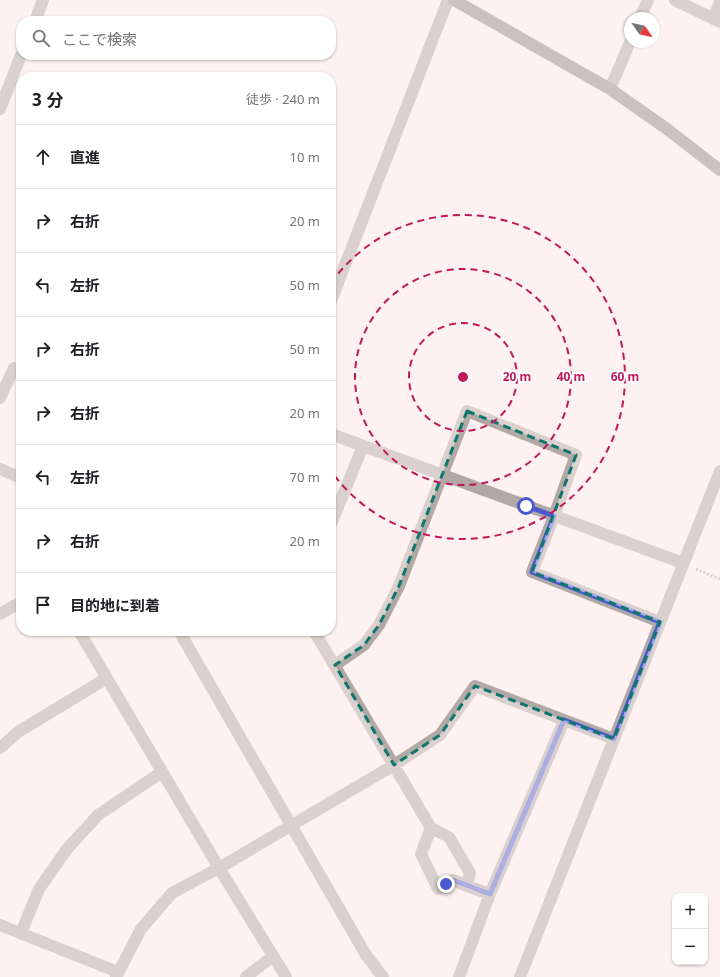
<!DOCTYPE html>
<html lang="ja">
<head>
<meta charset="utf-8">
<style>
  :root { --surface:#fff; --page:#f6f6f6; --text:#202124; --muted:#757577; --line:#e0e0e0 }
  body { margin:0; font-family:"Noto Sans","Noto Sans JP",sans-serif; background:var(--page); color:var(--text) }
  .controls { position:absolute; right:12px; bottom:12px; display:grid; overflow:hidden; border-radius:8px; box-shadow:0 1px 3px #0004 }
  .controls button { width:36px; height:36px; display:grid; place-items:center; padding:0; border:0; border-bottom:1px solid var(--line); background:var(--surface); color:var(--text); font:20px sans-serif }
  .compass { position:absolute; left:624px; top:12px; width:36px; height:36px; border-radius:50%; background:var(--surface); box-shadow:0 1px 3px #0004; rotate:124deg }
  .stop { position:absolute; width:12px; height:12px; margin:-9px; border:3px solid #4a5acf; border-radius:50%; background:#fff }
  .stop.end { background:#4a5acf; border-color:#fff; box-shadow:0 1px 4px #0008 }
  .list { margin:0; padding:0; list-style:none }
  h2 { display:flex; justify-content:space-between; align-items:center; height:52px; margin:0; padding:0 16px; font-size:17px }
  h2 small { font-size:13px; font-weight:400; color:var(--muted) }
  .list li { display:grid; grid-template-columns:26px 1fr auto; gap:12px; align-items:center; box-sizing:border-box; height:64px; padding:0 16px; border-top:1px solid var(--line) }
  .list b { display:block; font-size:15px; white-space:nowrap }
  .list em { font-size:13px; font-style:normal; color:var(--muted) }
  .icon { flex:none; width:22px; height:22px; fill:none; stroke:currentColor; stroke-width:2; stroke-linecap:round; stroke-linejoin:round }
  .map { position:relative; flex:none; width:720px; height:977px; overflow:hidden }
  .search { position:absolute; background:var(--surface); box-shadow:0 1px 3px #0004; left:16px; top:16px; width:320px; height:44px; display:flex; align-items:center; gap:10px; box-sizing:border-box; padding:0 14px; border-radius:16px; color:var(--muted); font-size:15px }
  .panel { position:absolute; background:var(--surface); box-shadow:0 1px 3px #0004; left:16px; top:72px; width:320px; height:564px; border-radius:16px }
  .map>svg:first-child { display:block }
</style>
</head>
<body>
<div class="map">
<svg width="720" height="977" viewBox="0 0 720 977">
  <rect width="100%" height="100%" fill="#fdf2f1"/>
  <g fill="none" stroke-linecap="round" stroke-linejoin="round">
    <path stroke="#aaa0a0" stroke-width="2.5" stroke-dasharray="2 2" stroke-linecap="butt" d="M696,569L720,579"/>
    <path stroke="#b0a9a6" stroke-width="12" d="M675,0L720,22
      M640,18L648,0
      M713,19L720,2
      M35,21L43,0
      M610,89L630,42
      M0,109L21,55
      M331,301L448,0
      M0,398L14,368L21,371
      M331,434L683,563
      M0,469L21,478
      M331,524L363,446
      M0,614L21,602
      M79,631L219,868L286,977
      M179,631L366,955L383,977
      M314,631L431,828L449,837L470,873L467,886L453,880L438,889L421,854L431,828
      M335,665L364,645L379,625L399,586L467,411L576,455L554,516L532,572L660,622
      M0,748L18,732L107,678
      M467,886L490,894
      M0,925L118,972
      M21,933L39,889L67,849L98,815L162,772
      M116,977L141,929L172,893L219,868L394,765L440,735L475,686L614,739
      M246,977L273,956
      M459,977L490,894L564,721
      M520,977L720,471"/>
    <path stroke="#8f8580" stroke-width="12" d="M454,0L610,89L667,129L720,170"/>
  </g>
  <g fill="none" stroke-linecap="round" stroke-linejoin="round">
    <path stroke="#4a5acf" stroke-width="5" d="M446,884L453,880L490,894L564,720L614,739L660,622L532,572L554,516L526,506"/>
  </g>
  <path d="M0 0H720V977H0ZM467,411L576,455L532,572L660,622L614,739L475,686L440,735L394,765L335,665L364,645L379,625L399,586Z" fill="#fdf2f1" fill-opacity=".55" fill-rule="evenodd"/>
  <path fill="none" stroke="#0f766e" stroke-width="3" stroke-dasharray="8 5" stroke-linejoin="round" d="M467,411L576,455L532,572L660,622L614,739L475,686L440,735L394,765L335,665L364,645L379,625L399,586Z"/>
  <g fill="none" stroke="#c2185b" stroke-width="2" stroke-dasharray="7 5">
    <circle cx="463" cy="377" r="54"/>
    <circle cx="463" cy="377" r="108"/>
    <path d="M331 283A162 162 0 1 1 331 471"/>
  </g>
  <circle cx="463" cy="377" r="6" fill="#c2185b" stroke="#fff" stroke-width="2"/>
  <g font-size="12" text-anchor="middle" font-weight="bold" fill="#c2185b" stroke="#fff" stroke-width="4" stroke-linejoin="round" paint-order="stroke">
    <text x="517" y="381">20 m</text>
    <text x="571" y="381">40 m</text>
    <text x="625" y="381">60 m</text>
  </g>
</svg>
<div class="controls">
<button>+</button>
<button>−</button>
</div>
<svg class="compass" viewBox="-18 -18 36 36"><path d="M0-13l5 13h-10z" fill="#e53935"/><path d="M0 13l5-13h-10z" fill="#757577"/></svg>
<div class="stop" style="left:526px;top:506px"></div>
<div class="stop end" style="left:446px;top:884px"></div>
<div class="search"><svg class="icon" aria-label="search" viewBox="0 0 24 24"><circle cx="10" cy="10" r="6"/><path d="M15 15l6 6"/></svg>ここで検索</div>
<section class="panel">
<h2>3 分<small>徒歩 · 240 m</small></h2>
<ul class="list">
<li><svg class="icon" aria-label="ahead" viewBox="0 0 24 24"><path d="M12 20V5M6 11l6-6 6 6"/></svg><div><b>直進</b></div><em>10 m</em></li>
<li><svg class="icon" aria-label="right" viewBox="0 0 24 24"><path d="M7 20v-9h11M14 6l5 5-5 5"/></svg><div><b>右折</b></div><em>20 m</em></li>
<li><svg class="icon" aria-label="left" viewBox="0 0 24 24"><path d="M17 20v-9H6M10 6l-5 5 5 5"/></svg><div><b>左折</b></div><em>50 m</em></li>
<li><svg class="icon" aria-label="right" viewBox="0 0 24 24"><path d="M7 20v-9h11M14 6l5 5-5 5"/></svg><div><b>右折</b></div><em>50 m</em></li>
<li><svg class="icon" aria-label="right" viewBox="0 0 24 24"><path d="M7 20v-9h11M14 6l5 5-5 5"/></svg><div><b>右折</b></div><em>20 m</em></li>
<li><svg class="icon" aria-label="left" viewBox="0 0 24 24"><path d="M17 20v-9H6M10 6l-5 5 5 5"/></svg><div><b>左折</b></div><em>70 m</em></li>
<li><svg class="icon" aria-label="right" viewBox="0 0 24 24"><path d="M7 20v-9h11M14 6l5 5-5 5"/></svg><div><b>右折</b></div><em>20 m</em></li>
<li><svg class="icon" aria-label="arrive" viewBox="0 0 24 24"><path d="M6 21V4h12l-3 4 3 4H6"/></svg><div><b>目的地に到着</b></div></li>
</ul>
</section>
</div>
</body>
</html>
